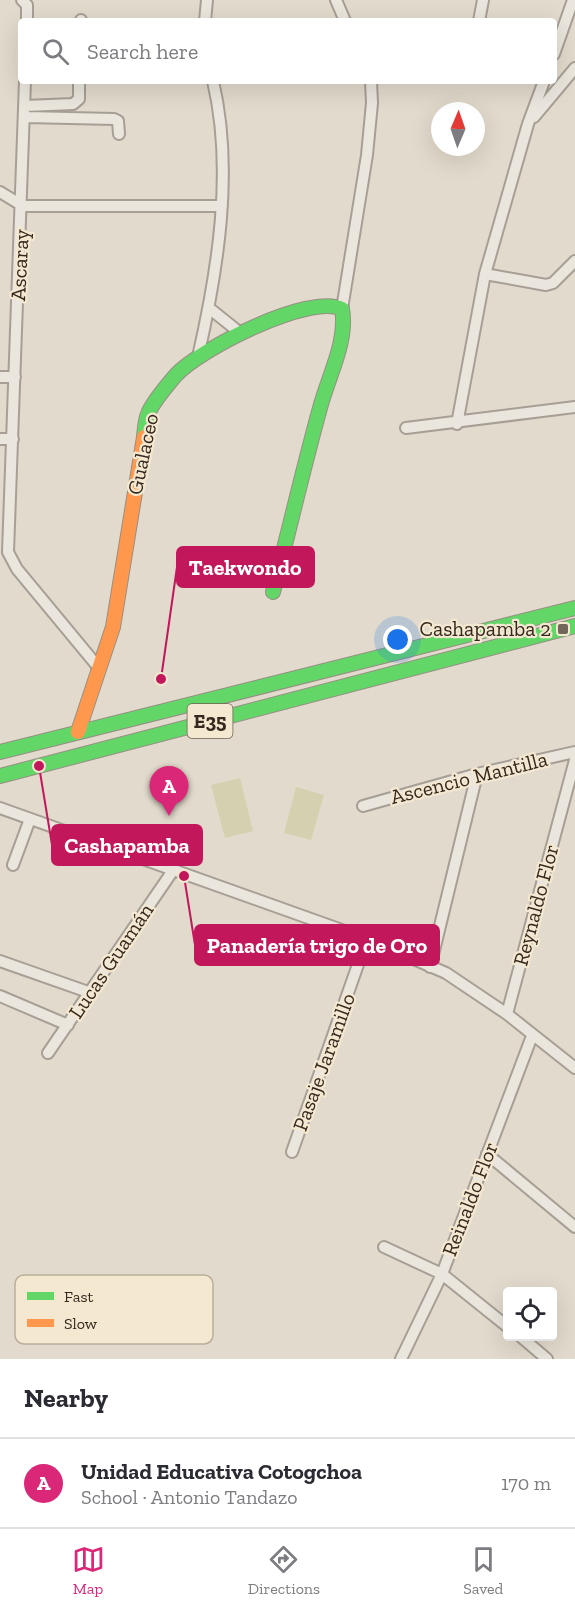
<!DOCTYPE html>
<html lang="en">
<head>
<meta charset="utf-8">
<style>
  :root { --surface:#fff; --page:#f2f2f3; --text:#2b2b33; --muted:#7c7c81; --line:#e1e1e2; --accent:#db2777 }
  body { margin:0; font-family:"Zilla Slab",serif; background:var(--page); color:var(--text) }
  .controls { position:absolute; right:18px; bottom:18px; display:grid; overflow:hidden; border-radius:6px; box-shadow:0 6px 24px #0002 }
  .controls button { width:54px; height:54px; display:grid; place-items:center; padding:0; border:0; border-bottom:2px solid var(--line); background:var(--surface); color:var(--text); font:30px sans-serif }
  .compass { position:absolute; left:431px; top:102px; width:54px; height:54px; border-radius:50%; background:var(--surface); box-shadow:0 6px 24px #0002; rotate:2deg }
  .you { position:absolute; left:398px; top:640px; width:21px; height:21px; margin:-15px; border:4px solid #fff; border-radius:50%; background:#1a73e8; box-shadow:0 0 0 9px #1a73e833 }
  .badge { display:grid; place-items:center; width:39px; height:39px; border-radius:50%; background:var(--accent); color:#fff; font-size:20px; font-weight:700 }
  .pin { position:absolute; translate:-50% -50px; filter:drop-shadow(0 2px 3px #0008) }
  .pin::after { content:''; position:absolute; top:32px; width:21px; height:18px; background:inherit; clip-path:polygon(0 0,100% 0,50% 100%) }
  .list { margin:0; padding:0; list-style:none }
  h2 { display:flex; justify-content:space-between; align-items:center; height:78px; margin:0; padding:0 24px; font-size:26px }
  h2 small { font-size:20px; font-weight:400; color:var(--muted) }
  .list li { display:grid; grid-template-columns:39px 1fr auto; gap:18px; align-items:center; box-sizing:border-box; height:90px; padding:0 24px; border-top:2px solid var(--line) }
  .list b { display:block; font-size:22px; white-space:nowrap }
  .list p { margin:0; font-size:20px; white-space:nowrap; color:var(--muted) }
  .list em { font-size:20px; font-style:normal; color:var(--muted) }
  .icon { flex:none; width:33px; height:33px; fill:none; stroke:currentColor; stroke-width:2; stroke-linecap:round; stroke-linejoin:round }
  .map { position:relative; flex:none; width:575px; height:1359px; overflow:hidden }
  .search { position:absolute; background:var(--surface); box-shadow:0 6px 24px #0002; left:18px; right:18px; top:18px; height:66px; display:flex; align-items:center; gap:15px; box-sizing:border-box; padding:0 21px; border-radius:6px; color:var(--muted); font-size:22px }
  .sheet { height:168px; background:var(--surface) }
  nav { display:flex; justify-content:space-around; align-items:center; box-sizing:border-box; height:84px; border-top:2px solid var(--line); background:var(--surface); font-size:16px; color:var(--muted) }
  nav a { display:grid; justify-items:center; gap:3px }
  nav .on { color:var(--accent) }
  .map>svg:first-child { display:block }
</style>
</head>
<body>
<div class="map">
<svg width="575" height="1359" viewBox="0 0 575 1359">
  <rect width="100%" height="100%" fill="#e2dacc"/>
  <path fill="#d3d1af" d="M240,778L253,831L225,838L211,785Z
    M296,787L324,795L311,840L284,833Z"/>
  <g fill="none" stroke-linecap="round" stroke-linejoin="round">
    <defs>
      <path id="street" d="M22,0L27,5V21
        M336,0L345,21
        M81,20V21
        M205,21L207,0
        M479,21L483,0
        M554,54L573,0
        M25,81L8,552L17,569L99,668
        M25,106L73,104L79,99V81
        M25,117L114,119L118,121L119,134
        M534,117L575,68
        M0,192L23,206H222
        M485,274L546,285L553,283L575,261
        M209,308L239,332
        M342,309L367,155L372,103L371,81
        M198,357C218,269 234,170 213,81
        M0,377H15
        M457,424L485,274L528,124L544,81
        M406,428L575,407
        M0,439H13
        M363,806L477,774L575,752
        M0,808L367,939L446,973L507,1014L575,1068
        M13,865L30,819
        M0,961L91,993
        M430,967L477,774
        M0,996L68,1025
        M507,1014L575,760
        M48,1053L174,869
        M292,1152L367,939
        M487,1154L575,1227
        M384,1247L442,1274L508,1327
        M520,1336L547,1359
        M401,1359L442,1274L532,1036"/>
      <path id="fast" d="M144,437C145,429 145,420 148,414C153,401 167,386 175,376C199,349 310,293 342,309C348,341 328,377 320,408C303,469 289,531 273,592
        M0,752L575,608
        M0,776L575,626"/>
      <path id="slow" d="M78,732L113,627L144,437"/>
    </defs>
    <use href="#street" stroke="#a79f95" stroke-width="14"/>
    <use href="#fast" stroke="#978f84" stroke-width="16"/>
    <use href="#slow" stroke="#978f84" stroke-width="16"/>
    <use href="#street" stroke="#eae6dd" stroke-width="10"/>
    <use href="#fast" stroke="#63d668" stroke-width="14"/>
    <use href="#slow" stroke="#ff974d" stroke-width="14"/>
  </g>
  <rect fill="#72665b" stroke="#f4e8d1" stroke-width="2" x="557" y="623" width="12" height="12" rx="3"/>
  <g text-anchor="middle" stroke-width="4.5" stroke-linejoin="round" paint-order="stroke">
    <rect fill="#f4e8d1" stroke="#6e6254" stroke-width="1.5" x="187.5" y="704" width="45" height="34" rx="4.5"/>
    <g font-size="20" font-weight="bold" fill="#35281e">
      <text x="210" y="728">E35</text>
    </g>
    <g font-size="21" fill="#35281e" stroke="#f4e8d1">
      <text transform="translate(20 265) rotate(-87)" y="7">Ascaray</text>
      <text transform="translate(143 454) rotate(-78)" y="7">Gualaceo</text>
      <text transform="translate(469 778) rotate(-14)" y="7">Ascencio Mantilla</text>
      <text transform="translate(536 905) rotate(-75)" y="7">Reynaldo Flor</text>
      <text transform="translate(111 961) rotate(-56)" y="7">Lucas Guamán</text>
      <text transform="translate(324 1062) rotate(-70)" y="7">Pasaje Jaramillo</text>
      <text transform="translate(470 1199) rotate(-69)" y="7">Reinaldo Flor</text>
    </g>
    <g font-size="21" fill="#35281e" stroke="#f4e8d1" text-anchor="end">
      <text x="551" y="636">Cashapamba 2</text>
    </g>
  </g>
  <rect x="15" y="1275" width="198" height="69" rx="9" fill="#f4e8d1" stroke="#bbae9b" stroke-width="1.5"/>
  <rect x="27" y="1292" width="27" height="8" fill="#63d668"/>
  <rect x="27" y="1319" width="27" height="8" fill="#ff974d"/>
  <g font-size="16" fill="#35281e">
    <text x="64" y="1302">Fast</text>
    <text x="64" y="1329">Slow</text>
  </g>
  <path fill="none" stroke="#c2185b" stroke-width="2" d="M161 679L177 567M39 766L52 845M184 876L195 945"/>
  <g fill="#c2185b" stroke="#f4e8d1" stroke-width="2">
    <circle cx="161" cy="679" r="6"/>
    <circle cx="39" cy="766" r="6"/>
    <circle cx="184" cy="876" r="6"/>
  </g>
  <g fill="#c2185b" stroke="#c2185b" stroke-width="2">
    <rect x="177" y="547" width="137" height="40" rx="6"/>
    <rect x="52" y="825" width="150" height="40" rx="6"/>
    <rect x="195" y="925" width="244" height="40" rx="6"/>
  </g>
  <g font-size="22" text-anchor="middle" font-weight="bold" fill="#fff">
    <text x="245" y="575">Taekwondo</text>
    <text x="127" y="853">Cashapamba</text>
    <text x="317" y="953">Panadería trigo de Oro</text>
  </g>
</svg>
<div class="controls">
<button><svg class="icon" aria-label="locate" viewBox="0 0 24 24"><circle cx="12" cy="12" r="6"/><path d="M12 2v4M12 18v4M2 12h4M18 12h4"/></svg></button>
</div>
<svg class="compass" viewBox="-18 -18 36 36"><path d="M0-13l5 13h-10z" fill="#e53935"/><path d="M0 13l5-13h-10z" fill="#7c7c81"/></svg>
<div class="you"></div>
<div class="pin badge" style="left:169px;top:816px">A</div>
<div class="search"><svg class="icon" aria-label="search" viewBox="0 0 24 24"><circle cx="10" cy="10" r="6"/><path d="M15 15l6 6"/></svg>Search here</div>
</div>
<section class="sheet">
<h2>Nearby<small></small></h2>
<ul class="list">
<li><span class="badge">A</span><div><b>Unidad Educativa Cotogchoa</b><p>School · Antonio Tandazo</p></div><em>170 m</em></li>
</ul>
</section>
<nav>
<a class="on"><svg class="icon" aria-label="map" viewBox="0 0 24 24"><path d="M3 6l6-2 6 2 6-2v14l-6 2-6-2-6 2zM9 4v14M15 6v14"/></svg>Map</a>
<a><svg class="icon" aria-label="directions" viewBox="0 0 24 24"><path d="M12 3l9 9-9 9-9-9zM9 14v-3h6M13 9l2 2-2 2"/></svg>Directions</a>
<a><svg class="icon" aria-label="saved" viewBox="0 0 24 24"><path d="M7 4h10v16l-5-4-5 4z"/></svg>Saved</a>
</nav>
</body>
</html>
